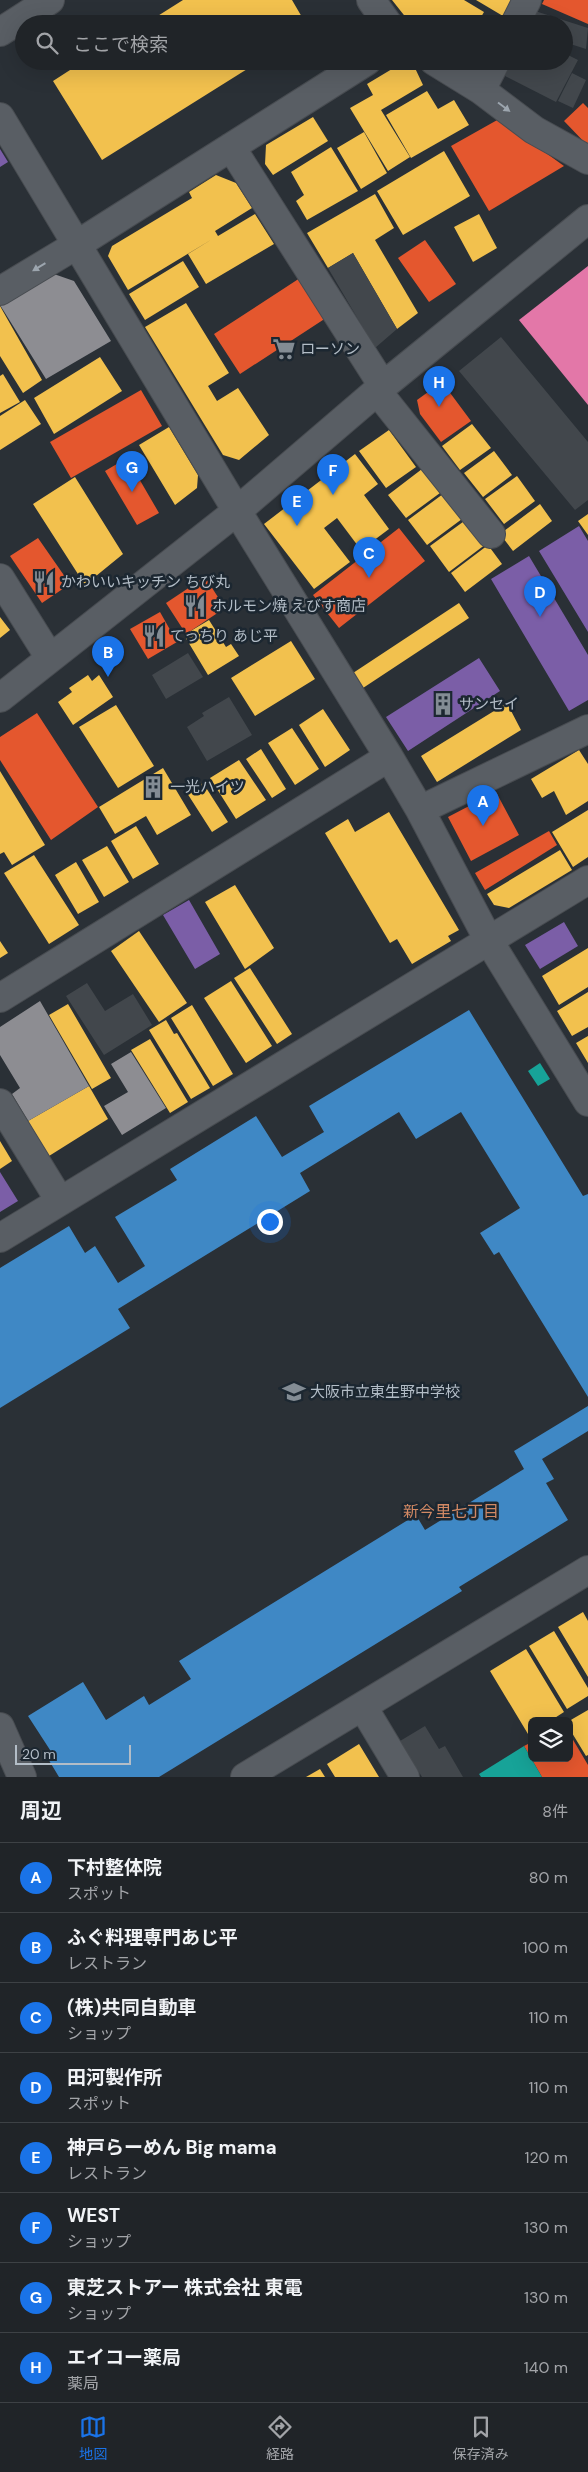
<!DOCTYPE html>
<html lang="ja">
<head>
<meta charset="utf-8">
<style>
  :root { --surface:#202428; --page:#2d3034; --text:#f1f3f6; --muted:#a2a4a8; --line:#3d4145; --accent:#1a73e8 }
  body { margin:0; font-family:"DM Sans","Noto Sans JP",sans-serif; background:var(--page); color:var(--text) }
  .controls { position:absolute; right:15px; bottom:15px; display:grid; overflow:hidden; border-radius:8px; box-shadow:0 5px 20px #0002 }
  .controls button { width:45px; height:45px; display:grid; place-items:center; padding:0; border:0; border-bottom:1px solid var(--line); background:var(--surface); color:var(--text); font:25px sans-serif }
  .scale { position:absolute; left:15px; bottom:12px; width:116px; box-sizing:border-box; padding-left:5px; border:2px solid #b3bdc7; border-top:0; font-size:14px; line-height:18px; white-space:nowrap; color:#b3bdc7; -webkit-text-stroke:4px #1c2731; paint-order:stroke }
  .you { position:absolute; left:269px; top:1221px; width:18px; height:18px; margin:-12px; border:4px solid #fff; border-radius:50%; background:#1a73e8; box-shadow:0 0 0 8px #1a73e833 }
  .badge { display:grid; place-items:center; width:32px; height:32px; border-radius:50%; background:var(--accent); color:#fff; font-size:16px; font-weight:700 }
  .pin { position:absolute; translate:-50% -41px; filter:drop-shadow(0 1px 2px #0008) }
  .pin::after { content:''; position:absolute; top:26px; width:18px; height:15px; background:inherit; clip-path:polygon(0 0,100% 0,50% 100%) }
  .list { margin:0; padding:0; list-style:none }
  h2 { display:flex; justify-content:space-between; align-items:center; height:65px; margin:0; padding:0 20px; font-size:21px }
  h2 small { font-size:16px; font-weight:400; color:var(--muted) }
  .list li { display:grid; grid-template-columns:32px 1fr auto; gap:15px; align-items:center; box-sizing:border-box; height:70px; padding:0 20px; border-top:1px solid var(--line) }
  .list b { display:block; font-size:19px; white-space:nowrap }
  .list p { margin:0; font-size:16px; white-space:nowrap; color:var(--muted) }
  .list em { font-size:16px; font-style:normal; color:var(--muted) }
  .icon { flex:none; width:28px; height:28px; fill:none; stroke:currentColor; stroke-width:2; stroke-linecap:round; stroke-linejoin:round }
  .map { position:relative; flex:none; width:588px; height:1777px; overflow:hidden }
  .search { position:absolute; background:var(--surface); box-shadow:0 5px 20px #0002; left:15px; right:15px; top:15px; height:55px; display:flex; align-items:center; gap:12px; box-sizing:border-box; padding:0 18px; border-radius:28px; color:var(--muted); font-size:19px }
  .sheet { height:625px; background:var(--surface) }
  nav { display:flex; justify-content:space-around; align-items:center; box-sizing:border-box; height:70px; border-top:1px solid var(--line); background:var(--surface); font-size:14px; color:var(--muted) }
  nav a { display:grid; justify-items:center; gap:2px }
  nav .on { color:var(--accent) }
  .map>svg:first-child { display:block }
</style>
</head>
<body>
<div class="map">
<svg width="588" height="1777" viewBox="0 0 588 1777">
  <rect width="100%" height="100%" fill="#2a3036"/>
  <path fill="#f2c14e" d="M183,0H292L306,24H145Z
    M392,0H464L484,12L477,24H411Z
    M476,0H517L508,19Z
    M84,61H260L102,160L53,81Z
    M402,63L415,68L423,85L381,110L410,157L388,171L350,108L373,95L367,84Z
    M427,91L438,109L454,100L469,125L411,158L386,115Z
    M313,117L328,141L273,175L265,164L266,145Z
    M364,132L387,173L361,189L337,148Z
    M331,147L358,191L307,220L296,201L304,195L291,172Z
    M444,151L470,196L403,235L377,191Z
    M216,175L236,183L252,208L215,231L218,236L255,214L274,244L206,284L188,254L214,238L128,290L108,256L112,246L192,198L189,192Z
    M375,194L394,228L375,240L418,313L397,329L353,253L328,268L307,233Z
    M479,214L497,248L473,262L454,227Z
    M183,261L199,287L145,320L129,294Z
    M186,303L229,373L208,386L217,401L238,388L269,435L239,460L223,455L145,327Z
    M0,306L42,380L23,393L0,356Z
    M100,357L122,391L54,434L34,398Z
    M3,374L20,402L0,413V376Z
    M25,400L41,424L0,450V416Z
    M472,424L491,448L460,470L442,446Z
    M169,427L198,475L197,488L175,505L139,445Z
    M389,430L416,467L386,488L359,451Z
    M494,451L512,475L483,497L464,473Z
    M355,454L378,484L364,495L389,529L361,550L337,518L324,528L350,562L314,589L264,524Z
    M422,469L440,493L406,518L388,495Z
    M517,476L535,501L504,524L485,499Z
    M75,477L123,554L85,585L33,504Z
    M443,494L462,519L427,545L408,520Z
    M540,504L552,521L513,551L500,534Z
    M588,514V535L578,521Z
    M467,519L486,544L449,572L430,546Z
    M488,545L502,564L465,592L451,573Z
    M459,603L469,618L363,688L353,673Z
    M0,617L10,630L0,638Z
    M209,620L226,647L231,644L239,656L208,675L184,635Z
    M291,641L315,679L255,716L231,678Z
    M88,675L92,681L99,675L113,697L73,725L58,702L72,692L69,688Z
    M507,703L521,730L437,782L421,756Z
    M116,705L154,766L118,788L79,727Z
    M323,709L350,750L325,767L299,725Z
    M292,728L319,769L295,785L268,743Z
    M261,749L286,789L272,798L246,759Z
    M579,750L588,764V801L566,815L554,791L542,798L531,779Z
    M239,760L266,800L236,819L210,778Z
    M163,768L191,815L157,835L146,816L115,834L99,807Z
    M0,771L45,845L12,865L4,852L0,854Z
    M203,783L228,822L212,832L187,793Z
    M588,810V857L573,867L552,832Z
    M389,812L459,930L448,936L451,941L412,964L397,939L390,943L325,833L348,819L355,832Z
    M136,826L159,864L133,879L111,841Z
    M107,846L129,882L104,897L82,860Z
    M560,850L572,870L509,908L494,905L487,894Z
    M34,855L79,925L49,944L4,873Z
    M76,862L99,902L78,914L55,875Z
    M235,885L274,948L245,969L205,902Z
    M139,931L187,1003L159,1022L111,951Z
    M0,941L8,953L0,958Z
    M588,948V987L559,1005L542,976Z
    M250,968L292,1034L277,1044L234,978Z
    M231,981L272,1046L246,1063L204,998Z
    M588,992V1027L572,1036L557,1011Z
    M68,1004L111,1078L92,1089L49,1015Z
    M192,1005L233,1074L213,1086L171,1018Z
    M166,1020L174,1034L177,1033L210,1088L191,1099L149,1030Z
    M588,1036V1063L576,1043Z
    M150,1039L188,1102L170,1113L131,1050Z
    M89,1086L108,1119L49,1156L28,1121Z
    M0,1141L12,1161L0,1169Z
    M583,1612L588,1621V1677L558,1627Z
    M554,1631L588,1688V1696L567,1709L529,1646Z
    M526,1649L564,1712L550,1721H532V1732L528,1734L490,1671Z
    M588,1710V1755L586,1756L569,1728V1721Z
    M359,1744L379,1777H335L327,1764Z
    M320,1769L325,1777H306Z"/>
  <path fill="#e4572e" d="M544,0H588V24L542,4Z
    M583,103L588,108V146L564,121Z
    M499,119L564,166L489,211L451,146Z
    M425,240L456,284L429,302L398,258Z
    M300,278L326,318L240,374L214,334Z
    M442,382L471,421L441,442L420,414L417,400Z
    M141,390L162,426L71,478L50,442Z
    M127,458L159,513L137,525L105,471Z
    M399,528L425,561L339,628L313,595Z
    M38,538L70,584L42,603L10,556Z
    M205,577L225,608L186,634L166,603Z
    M160,612L177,642L148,659L130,629Z
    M37,713L98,807L51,840L0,760V737Z
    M496,792L519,835L471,861L448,817Z
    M549,831L557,845L485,890L475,873Z
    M569,1733L588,1765V1777H542L524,1746L532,1742V1758H569Z"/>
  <path fill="#7b5ea7" d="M0,149L8,162L0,167Z
    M579,526L588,541V632L539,551Z
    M529,556L588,655V700L569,711L491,579Z
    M479,658L500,691L408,751L386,717Z
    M189,900L220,954L195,969L163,915Z
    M564,922L578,946L540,969L525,945Z
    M0,1172L18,1201L0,1212Z"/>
  <path fill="#3f88c5" d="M469,1010L583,1196L588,1194V1397L499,1252L494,1255L480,1233L520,1208L461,1112L416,1139L399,1112L300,1173L310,1191L118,1309L130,1328L0,1408V1268L69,1226L85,1253L95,1246L118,1283L145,1266L115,1217L177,1180L170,1169L256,1116L282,1157L324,1132L309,1106Z
    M588,1406V1431L542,1459L554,1479L546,1483L568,1520L459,1587L462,1591L159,1777H59L47,1757L52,1753L28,1716L83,1682L106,1720L144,1696L149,1705L191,1679L179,1661L416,1515L425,1530L524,1469L514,1451Z"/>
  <path fill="#e377a8" d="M588,266V405L519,320Z"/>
  <path fill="#17a398" d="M540,1063L550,1079L538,1086L528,1071Z
    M524,1746L542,1777H481L479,1774Z"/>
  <path fill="#8d8d92" d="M51,273L74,281L111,341L46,379L0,305Z
    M40,1001L89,1086L28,1121L12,1094L20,1088L0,1055V1027Z
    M131,1052L166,1108L122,1135L104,1106L128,1092L111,1064Z"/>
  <path fill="#42474c" d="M535,11L588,28L586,49L564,42V24H531Z
    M564,53L578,60L556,102L505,76L512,61H564Z
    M572,73L586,80L573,108L558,101Z
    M353,253L397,329L375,348L328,268Z
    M501,337L588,442V500L575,510L459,371Z
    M188,653L203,677L166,699L152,675Z
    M229,697L252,735L207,761L187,727L204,716L202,713Z
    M87,983L105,1011L133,994L152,1025L104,1055L66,996Z
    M425,1726L439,1749L445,1746L463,1777H422L400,1741Z"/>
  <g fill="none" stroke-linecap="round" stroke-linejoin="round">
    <defs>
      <path id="minor" d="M371,0L388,24
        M515,24L527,0
        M0,32L50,0
        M434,61L481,90L534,130L588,160
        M481,90L496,61
        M0,117L237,511L389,757L420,810L489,941L588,1102
        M231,147L383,386
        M0,291L78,244L367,61
        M377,391L491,534
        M0,578L50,658
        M0,698L237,511L383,386L588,219
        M420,810L588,729
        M0,998L389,757
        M0,1103L60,1201
        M0,1238L588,880
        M363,1707L405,1777
        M0,1727L22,1777
        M245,1777L588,1570"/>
    </defs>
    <use href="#minor" stroke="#484c51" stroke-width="30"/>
    <use href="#minor" stroke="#595e64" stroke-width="28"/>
  </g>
  <defs><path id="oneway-solid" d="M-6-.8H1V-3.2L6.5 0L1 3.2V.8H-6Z" transform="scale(1.25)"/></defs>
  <g fill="#9ca5ae">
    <use href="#oneway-solid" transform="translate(504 107) rotate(37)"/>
    <use href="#oneway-solid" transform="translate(39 267) rotate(149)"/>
  </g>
  <defs>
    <symbol id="supermarket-bare" viewBox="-9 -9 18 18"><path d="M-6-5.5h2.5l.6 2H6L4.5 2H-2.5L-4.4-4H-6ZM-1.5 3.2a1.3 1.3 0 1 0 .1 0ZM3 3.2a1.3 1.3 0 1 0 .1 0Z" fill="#838c94" stroke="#1c2731" stroke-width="2.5" paint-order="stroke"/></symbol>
    <symbol id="restaurant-bare" viewBox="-9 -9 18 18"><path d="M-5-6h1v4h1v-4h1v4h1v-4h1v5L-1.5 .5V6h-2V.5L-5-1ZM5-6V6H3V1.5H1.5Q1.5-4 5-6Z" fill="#838c94" stroke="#1c2731" stroke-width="2.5" paint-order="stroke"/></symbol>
    <symbol id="building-bare" viewBox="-9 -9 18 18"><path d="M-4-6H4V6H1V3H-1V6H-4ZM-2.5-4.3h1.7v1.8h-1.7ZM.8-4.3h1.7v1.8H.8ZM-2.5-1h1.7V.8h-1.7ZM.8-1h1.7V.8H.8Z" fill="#838c94" stroke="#1c2731" stroke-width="2.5" paint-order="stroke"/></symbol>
    <symbol id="school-bare" viewBox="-9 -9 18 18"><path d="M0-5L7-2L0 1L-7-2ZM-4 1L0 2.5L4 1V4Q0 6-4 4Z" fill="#838c94" stroke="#1c2731" stroke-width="2.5" paint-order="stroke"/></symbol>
  </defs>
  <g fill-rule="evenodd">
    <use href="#supermarket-bare" x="268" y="333" width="32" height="32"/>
    <use href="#restaurant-bare" x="28" y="566" width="32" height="32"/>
    <use href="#restaurant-bare" x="179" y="590" width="32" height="32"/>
    <use href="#restaurant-bare" x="138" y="620" width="32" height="32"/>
    <use href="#building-bare" x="427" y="688" width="32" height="32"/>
    <use href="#building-bare" x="137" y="771" width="32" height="32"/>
    <use href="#school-bare" x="278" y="1376" width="32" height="32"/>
  </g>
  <g text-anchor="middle" stroke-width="5" stroke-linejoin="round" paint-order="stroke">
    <g font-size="15" fill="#b3bdc7" stroke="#1c2731" text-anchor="start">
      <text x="300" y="354">ローソン</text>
      <text x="61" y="587">かわいいキッチン ちび丸</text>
      <text x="212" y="611">ホルモン焼 えびす商店</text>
      <text x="170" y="641">てっちり あじ平</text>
      <text x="459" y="709">サンセイ</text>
      <text x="170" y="792">一光ハイツ</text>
      <text x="310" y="1397">大阪市立東生野中学校</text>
    </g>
    <g font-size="16" fill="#d28964" stroke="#1c2731">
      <text x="451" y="1517">新今里七丁目</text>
    </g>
  </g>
</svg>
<div class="controls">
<button><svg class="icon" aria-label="layers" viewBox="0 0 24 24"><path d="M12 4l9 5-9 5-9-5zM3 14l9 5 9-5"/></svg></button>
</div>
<div class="scale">20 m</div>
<div class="you"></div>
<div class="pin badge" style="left:483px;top:826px">A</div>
<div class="pin badge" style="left:108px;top:677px">B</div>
<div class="pin badge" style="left:369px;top:578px">C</div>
<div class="pin badge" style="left:540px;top:617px">D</div>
<div class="pin badge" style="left:297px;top:526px">E</div>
<div class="pin badge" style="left:333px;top:495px">F</div>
<div class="pin badge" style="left:132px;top:492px">G</div>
<div class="pin badge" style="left:439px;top:407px">H</div>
<div class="search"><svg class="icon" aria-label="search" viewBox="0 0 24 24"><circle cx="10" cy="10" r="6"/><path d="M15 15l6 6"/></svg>ここで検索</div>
</div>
<section class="sheet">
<h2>周辺<small>8件</small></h2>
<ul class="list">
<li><span class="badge">A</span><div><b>下村整体院</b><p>スポット</p></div><em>80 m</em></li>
<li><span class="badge">B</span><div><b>ふぐ料理専門あじ平</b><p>レストラン</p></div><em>100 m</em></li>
<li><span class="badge">C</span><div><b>(株)共同自動車</b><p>ショップ</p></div><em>110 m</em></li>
<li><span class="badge">D</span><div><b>田河製作所</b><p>スポット</p></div><em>110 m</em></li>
<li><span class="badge">E</span><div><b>神戸らーめん Big mama</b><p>レストラン</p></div><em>120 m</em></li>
<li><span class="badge">F</span><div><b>WEST</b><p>ショップ</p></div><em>130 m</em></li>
<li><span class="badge">G</span><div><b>東芝ストアー 株式会社 東電</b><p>ショップ</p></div><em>130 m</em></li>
<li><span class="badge">H</span><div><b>エイコー薬局</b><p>薬局</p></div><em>140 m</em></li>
</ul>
</section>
<nav>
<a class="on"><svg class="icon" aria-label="map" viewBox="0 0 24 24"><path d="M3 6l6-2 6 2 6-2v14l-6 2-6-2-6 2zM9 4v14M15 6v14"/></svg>地図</a>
<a><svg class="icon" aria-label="directions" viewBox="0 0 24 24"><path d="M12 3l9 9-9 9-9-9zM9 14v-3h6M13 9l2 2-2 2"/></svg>経路</a>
<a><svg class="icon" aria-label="saved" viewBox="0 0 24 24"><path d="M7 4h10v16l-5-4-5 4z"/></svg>保存済み</a>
</nav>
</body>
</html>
